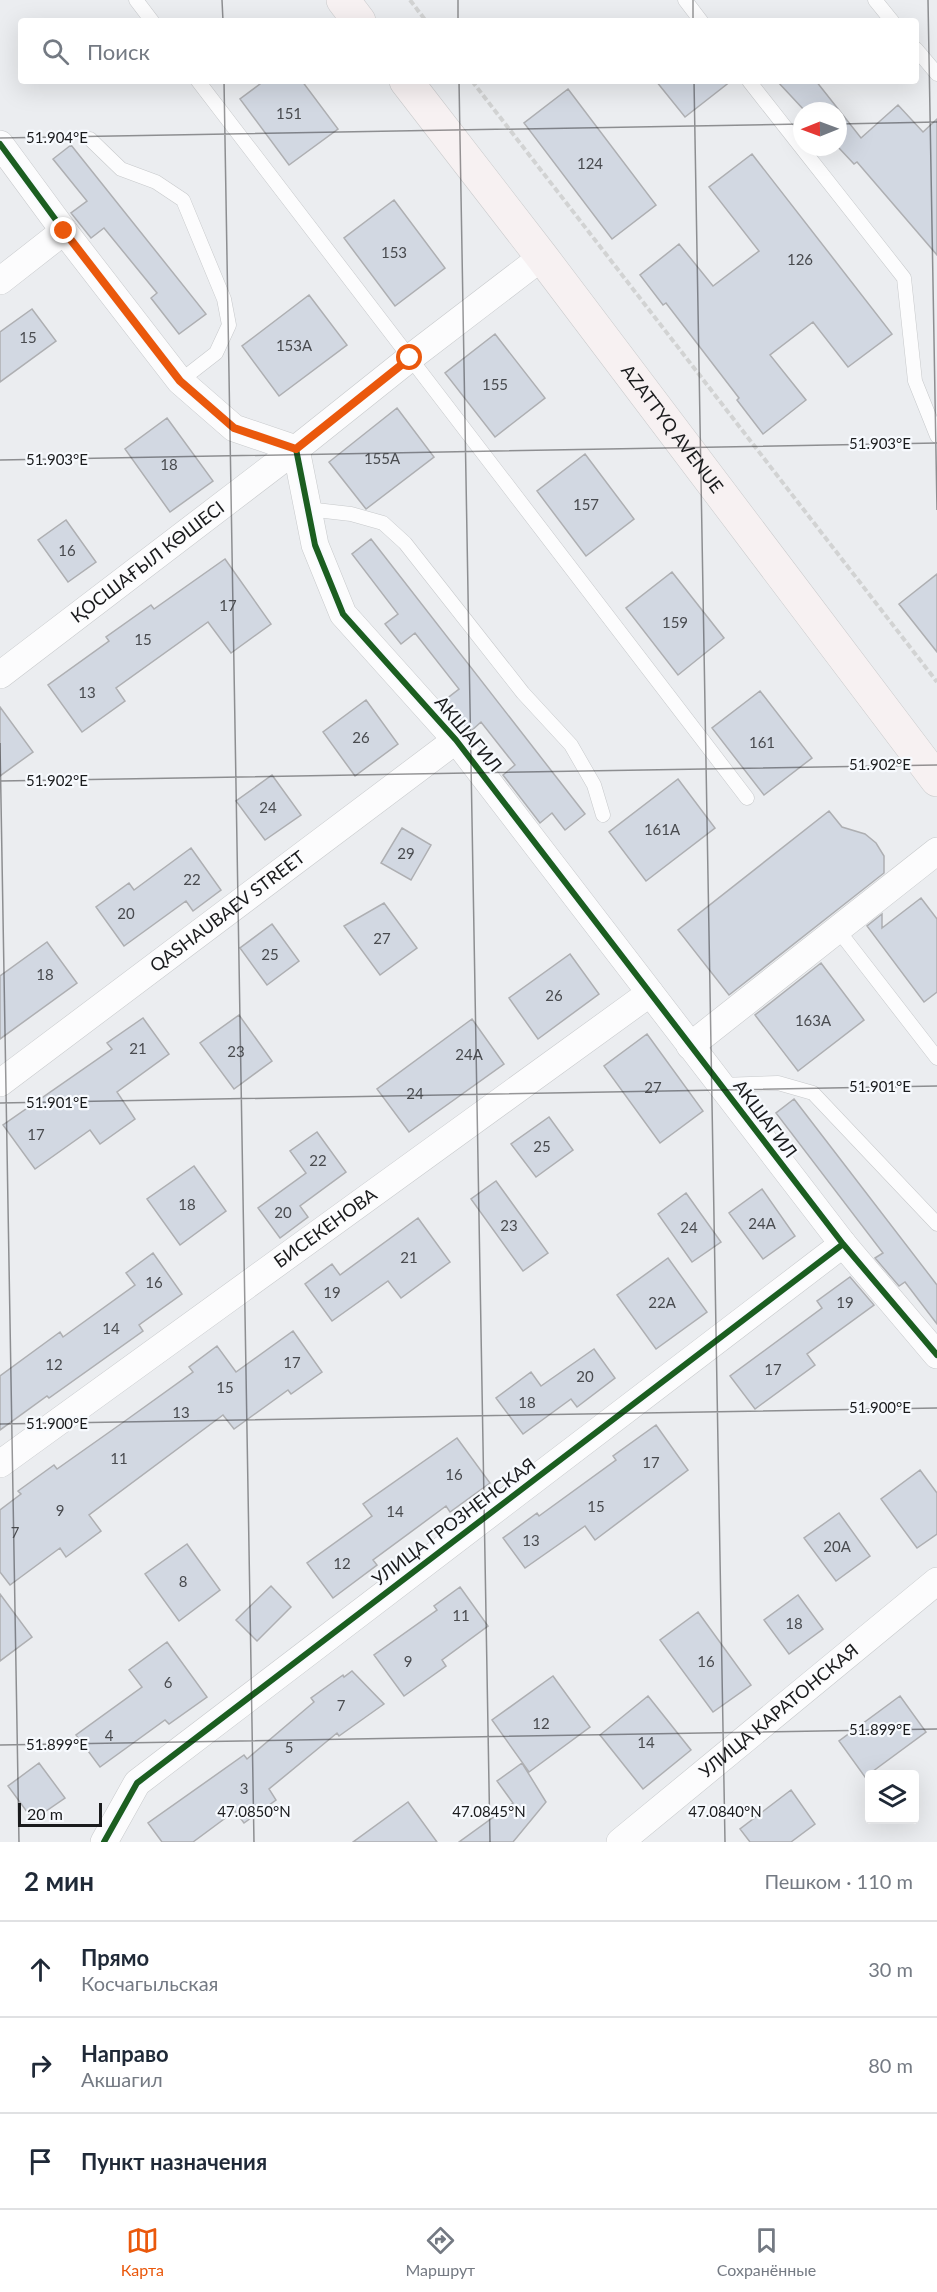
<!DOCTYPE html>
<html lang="ru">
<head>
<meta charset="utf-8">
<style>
  :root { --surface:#fff; --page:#f6f6f7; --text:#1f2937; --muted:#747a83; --line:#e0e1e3; --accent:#ea580c }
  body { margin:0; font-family:Lato,sans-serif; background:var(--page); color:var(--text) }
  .controls { position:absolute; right:18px; bottom:18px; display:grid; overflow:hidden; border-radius:6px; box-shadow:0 6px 24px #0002 }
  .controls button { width:54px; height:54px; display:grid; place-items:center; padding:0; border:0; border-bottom:2px solid var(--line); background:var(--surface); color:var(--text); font:30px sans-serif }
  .compass { position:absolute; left:793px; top:102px; width:54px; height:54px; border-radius:50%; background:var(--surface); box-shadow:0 6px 24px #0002; rotate:269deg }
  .scale { position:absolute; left:18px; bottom:15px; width:84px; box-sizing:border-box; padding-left:6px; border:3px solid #1a1b1d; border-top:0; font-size:16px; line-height:21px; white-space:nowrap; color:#1a1b1d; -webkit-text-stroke:4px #f7fafe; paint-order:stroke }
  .stop { position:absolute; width:18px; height:18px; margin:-14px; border:4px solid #ea580c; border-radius:50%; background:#fff }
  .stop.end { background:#ea580c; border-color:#fff; box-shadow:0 2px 6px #0008 }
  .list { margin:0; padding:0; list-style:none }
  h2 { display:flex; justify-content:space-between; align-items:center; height:78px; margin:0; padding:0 24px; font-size:26px }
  h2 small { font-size:20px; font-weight:400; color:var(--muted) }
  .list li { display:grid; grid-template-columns:39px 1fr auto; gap:18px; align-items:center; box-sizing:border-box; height:96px; padding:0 24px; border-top:2px solid var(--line) }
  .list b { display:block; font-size:22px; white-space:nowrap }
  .list p { margin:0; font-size:20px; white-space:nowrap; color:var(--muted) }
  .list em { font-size:20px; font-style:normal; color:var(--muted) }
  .icon { flex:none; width:33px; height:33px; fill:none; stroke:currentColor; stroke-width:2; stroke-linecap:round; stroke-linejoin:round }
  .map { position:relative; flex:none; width:937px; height:1842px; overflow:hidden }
  .search { position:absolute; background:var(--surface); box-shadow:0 6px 24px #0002; left:18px; right:18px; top:18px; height:66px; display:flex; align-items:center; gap:15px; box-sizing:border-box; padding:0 21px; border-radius:6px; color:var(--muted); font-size:22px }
  .sheet { height:366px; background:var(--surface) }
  nav { display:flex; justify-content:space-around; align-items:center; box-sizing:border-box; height:84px; border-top:2px solid var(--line); background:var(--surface); font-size:16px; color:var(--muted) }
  nav a { display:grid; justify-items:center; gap:3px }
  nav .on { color:var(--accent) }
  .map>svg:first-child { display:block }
</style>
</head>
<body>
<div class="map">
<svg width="937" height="1842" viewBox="0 0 937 1842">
  <rect width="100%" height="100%" fill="#ebedf0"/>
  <path fill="#d2d8e2" stroke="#aeafb2" stroke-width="1.5" d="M264,81H302L338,129L289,165L240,99Z
    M656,81H731L685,117Z
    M777,81H816L861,138L898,105L923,132L937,119V255L857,162L854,164L838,147V111H805Z
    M568,89L656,205L612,239L524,123Z
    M71,145L206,314L179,334L151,298L157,293L104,228L91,238L71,213L87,201L53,159Z
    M752,154L892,334L848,367L813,322L770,355L806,400L763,434L737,400L739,398L666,303L663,305L640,275L679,244L713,286L759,251L709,187Z
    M394,200L445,268L395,306L344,238Z
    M309,295L347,345L279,396L242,346Z
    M32,309L56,341L0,382V332Z
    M495,334L545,398L495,437L445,373Z
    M397,408L434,457L366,509L329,462Z
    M167,418L213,481L170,512L125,449Z
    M585,454L634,519L586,556L537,491Z
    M66,520L96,562L68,582L38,540Z
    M371,539L585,814L565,830L552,813L540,823L503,775L515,765L481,722L470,732L445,700L459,689L415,633L401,644L385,624L398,614L352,554Z
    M225,559L271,624L231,653L208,622L116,688L125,701L82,732L48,685L109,641L106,637L151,605L154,609Z
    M672,572L724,638L678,675L626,608Z
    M937,574V652L899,604Z
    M760,691L812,758L764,795L712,728Z
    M366,700L398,744L355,776L323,732Z
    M0,707L33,752L0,776Z
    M272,775L301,815L265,840L236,801Z
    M678,779L715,828L646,881L609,832Z
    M829,811L842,827L865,834L876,843L884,856V873L729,995L678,930Z
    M402,828L431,845L411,880L381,863Z
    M191,848L221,890L193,911L186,901L124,946L96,907L129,883L134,890Z
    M921,898L937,919V992L924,1002L867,926L882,914V928Z
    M384,903L417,948L380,975L344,926Z
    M272,924L299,961L267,985L240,948Z
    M47,942L77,983L0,1039V976Z
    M570,954L599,994L538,1039L509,998Z
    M821,963L864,1020L798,1071L755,1015Z
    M239,1015L272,1061L234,1089L200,1043Z
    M143,1018L169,1054L117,1092L135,1119L100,1144L90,1130L35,1169L3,1125L112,1049L107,1043Z
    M472,1019L504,1064L409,1132L377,1089Z
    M647,1034L703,1111L660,1143L604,1066Z
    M794,1099L937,1285V1324L905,1282L899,1286L875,1258L883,1253L776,1113Z
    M549,1117L573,1150L536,1177L511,1144Z
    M317,1132L346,1172L300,1206L308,1217L280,1238L258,1208L306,1173L290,1151Z
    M194,1166L226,1211L180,1245L147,1199Z
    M496,1181L548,1253L523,1271L471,1199Z
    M762,1189L795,1236L763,1259L729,1213Z
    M686,1193L721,1242L692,1262L658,1214Z
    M418,1218L450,1262L401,1298L388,1281L332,1321L305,1284L332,1264L340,1275Z
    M153,1253L182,1294L139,1325L143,1331L49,1398L47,1396L0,1430V1376L60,1332L63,1337L135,1285L126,1273Z
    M668,1258L707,1312L656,1349L617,1295Z
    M850,1277L874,1305L807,1354L815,1365L755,1409L730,1376L822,1308L817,1301Z
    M293,1331L322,1372L291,1394L288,1390L234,1429L223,1415L89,1515L101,1531L66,1557L60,1548L10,1585L0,1572V1510L21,1494L18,1491L54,1465L57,1469L125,1421L193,1372L189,1367L217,1346L236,1372Z
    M594,1349L615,1378L577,1407L571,1399L523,1434L496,1398L531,1372L541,1386Z
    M656,1425L688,1470L595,1540L585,1526L525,1568L503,1538L537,1513L539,1516L616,1460L613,1456Z
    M457,1438L490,1483L450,1512L446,1506L373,1560L377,1565L333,1598L307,1563L372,1516L363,1504Z
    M920,1470L937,1493V1534L917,1548L881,1499Z
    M839,1513L870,1556L836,1581L804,1538Z
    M187,1544L220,1590L179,1621L145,1574Z
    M271,1586L291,1607L257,1641L236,1620Z
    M460,1587L488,1626L442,1660L446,1666L404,1696L374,1655L437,1610L434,1606Z
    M0,1594L32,1637L0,1661Z
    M798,1595L823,1629L789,1654L764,1620Z
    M698,1612L751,1685L713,1712L660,1640Z
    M167,1642L207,1697L169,1724L165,1720L100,1767L76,1735L142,1687L129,1670Z
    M352,1671L384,1704L339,1736L337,1733L269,1789L276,1800L244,1823L235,1811L193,1842H162L148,1823L244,1755L247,1759L314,1702L311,1698L343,1675L344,1677Z
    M553,1676L590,1727L529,1772L492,1720Z
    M648,1696L691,1750L643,1789L600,1735Z
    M900,1696L926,1732L865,1777L839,1741Z
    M39,1763L65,1798L33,1820L8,1786Z
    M522,1763L546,1802L513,1842H459L513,1803L497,1781Z
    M791,1790L815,1824L791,1842H750L740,1829Z
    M408,1802L437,1842H353Z"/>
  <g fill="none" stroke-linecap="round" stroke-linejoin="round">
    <defs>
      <path id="service" d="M136,0L152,21
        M685,0L701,21
        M875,0L892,21
        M916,49L937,74
        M198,81L747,798
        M749,81L904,278L915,381L937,436
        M90,139L121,169L156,182L183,200L224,299L229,325L216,353L180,381
        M307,509L351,514L383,523L405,543L523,693L571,745L594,785L603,815
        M838,930L937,1058
        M721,1085L778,1083L813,1093L937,1224"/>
      <g id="minor">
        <path d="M0,144L64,231L180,381L234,428L296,449L315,545L343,614L456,740L843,1244L937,1355"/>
        <path d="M0,281L64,231"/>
        <path id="s1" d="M0,675L296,449L410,358L542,257"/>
        <path d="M690,1046L937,851"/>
        <path id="s2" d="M0,1083L456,740"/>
        <path id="s3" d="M0,1464L650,993"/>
        <path d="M104,1842L137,1783L843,1244"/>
        <path id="s4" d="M620,1842L937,1581"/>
      </g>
      <g id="primary">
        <path d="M343,0L359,21"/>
        <path id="s5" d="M406,81L542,257L937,780"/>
      </g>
    </defs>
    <use href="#service" stroke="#c7c9cb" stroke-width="15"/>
    <use href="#minor" stroke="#c7c9cb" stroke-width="28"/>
    <use href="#primary" stroke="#cacbcc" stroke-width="34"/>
    <path stroke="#d2d3d3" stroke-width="4" stroke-dasharray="6 3" stroke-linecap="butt" d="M410,0L426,21
      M472,81L937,682"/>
    <use href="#service" stroke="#fcfcfd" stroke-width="14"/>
    <use href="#minor" stroke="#fcfcfd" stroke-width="27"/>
    <use href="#primary" stroke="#f7f1f2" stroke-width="33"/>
    <defs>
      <path id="cycleway" d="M0,144L64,231L180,381L234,428L296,449L315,545L343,614L456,740L843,1244L937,1355
        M104,1842L137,1783L843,1244"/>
    </defs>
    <use href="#cycleway" stroke="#f7fafe" stroke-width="10"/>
    <use href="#cycleway" stroke="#1b5e20" stroke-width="6"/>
  </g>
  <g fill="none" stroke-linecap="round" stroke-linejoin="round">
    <path stroke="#ea580c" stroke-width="8" d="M64,231L180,381L234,428L296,449L410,358"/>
  </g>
  <path fill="none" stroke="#1a1b1d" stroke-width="1.5" stroke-opacity="0.45" d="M222,0L223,21M458,0V21M693,0V21M928,0L937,510M224,81L254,1842M459,81L490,1842M694,81L725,1842M838,124L937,122M0,138L802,124M0,460L937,443M0,743L19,1842M0,781L937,765M0,1103L937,1086M0,1424L937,1408M0,1745L937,1729"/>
  <g text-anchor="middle" stroke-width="4.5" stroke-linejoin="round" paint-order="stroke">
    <g font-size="15" fill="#494b4f">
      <text x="289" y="119">151</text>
      <text x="590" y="169">124</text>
      <text x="394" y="258">153</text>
      <text x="800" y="265">126</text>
      <text x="28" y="343">15</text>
      <text x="294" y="351">153А</text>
      <text x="495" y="390">155</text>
      <text x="382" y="464">155А</text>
      <text x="169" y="470">18</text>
      <text x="586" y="510">157</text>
      <text x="67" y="556">16</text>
      <text x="228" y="611">17</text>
      <text x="675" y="628">159</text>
      <text x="143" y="645">15</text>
      <text x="87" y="698">13</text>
      <text x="361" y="743">26</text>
      <text x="762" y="748">161</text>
      <text x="268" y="813">24</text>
      <text x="662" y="835">161А</text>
      <text x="406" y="859">29</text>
      <text x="192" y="885">22</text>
      <text x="126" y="919">20</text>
      <text x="382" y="944">27</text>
      <text x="270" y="960">25</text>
      <text x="45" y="980">18</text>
      <text x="554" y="1001">26</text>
      <text x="813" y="1026">163А</text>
      <text x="138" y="1054">21</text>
      <text x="236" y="1057">23</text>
      <text x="469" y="1060">24А</text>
      <text x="653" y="1093">27</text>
      <text x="415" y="1099">24</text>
      <text x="36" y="1140">17</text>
      <text x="542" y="1152">25</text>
      <text x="318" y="1166">22</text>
      <text x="187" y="1210">18</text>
      <text x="283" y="1218">20</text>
      <text x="762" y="1229">24А</text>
      <text x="509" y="1231">23</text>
      <text x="689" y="1233">24</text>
      <text x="409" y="1263">21</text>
      <text x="154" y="1288">16</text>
      <text x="332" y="1298">19</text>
      <text x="662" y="1308">22А</text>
      <text x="845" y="1308">19</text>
      <text x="111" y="1334">14</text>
      <text x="292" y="1368">17</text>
      <text x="54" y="1370">12</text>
      <text x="773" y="1375">17</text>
      <text x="585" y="1382">20</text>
      <text x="225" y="1393">15</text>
      <text x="527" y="1408">18</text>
      <text x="181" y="1418">13</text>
      <text x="119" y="1464">11</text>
      <text x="651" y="1468">17</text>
      <text x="454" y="1480">16</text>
      <text x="596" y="1512">15</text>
      <text x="60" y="1516">9</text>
      <text x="395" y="1517">14</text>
      <text x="15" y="1538">7</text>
      <text x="531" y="1546">13</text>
      <text x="837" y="1552">20А</text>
      <text x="342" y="1569">12</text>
      <text x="183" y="1587">8</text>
      <text x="461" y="1621">11</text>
      <text x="794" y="1629">18</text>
      <text x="408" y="1667">9</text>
      <text x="706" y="1667">16</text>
      <text x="168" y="1688">6</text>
      <text x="341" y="1711">7</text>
      <text x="541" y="1729">12</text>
      <text x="109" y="1741">4</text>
      <text x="646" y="1748">14</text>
      <text x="289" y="1753">5</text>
      <text x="244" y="1794">3</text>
    </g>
    <g font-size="18" fill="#1a1b1d" stroke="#f7fafe">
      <text dy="6" stroke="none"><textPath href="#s5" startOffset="438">AZATTYQ AVENUE</textPath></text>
      <text dy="6" stroke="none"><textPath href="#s1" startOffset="186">ҚОСШАҒЫЛ КӨШЕСІ</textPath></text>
      <text transform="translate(468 734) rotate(50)" y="6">АКШАГИЛ</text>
      <text dy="6" stroke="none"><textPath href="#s2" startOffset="285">QASHAUBAEV STREET</textPath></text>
      <text transform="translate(765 1119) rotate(53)" y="6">АКШАГИЛ</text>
      <text dy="6" stroke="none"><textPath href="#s3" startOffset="402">БИСЕКЕНОВА</textPath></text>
      <text transform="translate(454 1522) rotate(-37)" y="6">УЛИЦА ГРОЗНЕНСКАЯ</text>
      <text dy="6" stroke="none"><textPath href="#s4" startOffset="206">УЛИЦА КАРАТОНСКАЯ</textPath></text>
    </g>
  </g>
  <g font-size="15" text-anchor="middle" fill="#1a1b1d" stroke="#f7fafe" stroke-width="4.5" stroke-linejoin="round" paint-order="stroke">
    <text x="57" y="143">51.904°E</text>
    <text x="880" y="449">51.903°E</text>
    <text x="57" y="465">51.903°E</text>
    <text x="880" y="770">51.902°E</text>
    <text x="57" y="786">51.902°E</text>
    <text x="880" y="1092">51.901°E</text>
    <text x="57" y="1108">51.901°E</text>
    <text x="880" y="1413">51.900°E</text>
    <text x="57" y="1429">51.900°E</text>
    <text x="880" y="1735">51.899°E</text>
    <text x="57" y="1750">51.899°E</text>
    <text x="254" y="1817">47.0850°N</text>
    <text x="489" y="1817">47.0845°N</text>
    <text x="725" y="1817">47.0840°N</text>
  </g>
</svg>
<div class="controls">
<button><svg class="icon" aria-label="layers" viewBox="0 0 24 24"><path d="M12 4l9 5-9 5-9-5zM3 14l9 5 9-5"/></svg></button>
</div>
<svg class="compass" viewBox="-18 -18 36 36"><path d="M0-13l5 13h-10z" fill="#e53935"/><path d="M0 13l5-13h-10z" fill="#747a83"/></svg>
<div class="scale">20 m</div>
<div class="stop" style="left:410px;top:358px"></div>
<div class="stop end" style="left:64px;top:231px"></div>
<div class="search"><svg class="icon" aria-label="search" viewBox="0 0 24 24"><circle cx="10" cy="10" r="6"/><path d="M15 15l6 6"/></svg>Поиск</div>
</div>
<section class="sheet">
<h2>2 мин<small>Пешком · 110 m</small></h2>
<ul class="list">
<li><svg class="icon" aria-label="ahead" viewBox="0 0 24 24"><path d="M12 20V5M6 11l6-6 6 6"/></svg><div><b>Прямо</b><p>Косчагыльская</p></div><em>30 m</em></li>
<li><svg class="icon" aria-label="right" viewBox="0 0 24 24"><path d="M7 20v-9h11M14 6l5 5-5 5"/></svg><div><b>Направо</b><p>Акшагил</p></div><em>80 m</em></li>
<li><svg class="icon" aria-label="arrive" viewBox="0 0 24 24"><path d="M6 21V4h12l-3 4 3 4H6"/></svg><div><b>Пункт назначения</b></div></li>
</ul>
</section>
<nav>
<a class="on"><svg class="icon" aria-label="map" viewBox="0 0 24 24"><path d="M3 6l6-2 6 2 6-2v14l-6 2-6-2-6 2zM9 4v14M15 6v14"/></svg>Карта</a>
<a><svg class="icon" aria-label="directions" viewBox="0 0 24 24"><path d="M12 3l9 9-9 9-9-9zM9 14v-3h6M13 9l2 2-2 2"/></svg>Маршрут</a>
<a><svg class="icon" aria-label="saved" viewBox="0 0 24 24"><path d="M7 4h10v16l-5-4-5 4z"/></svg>Сохранённые</a>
</nav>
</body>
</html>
